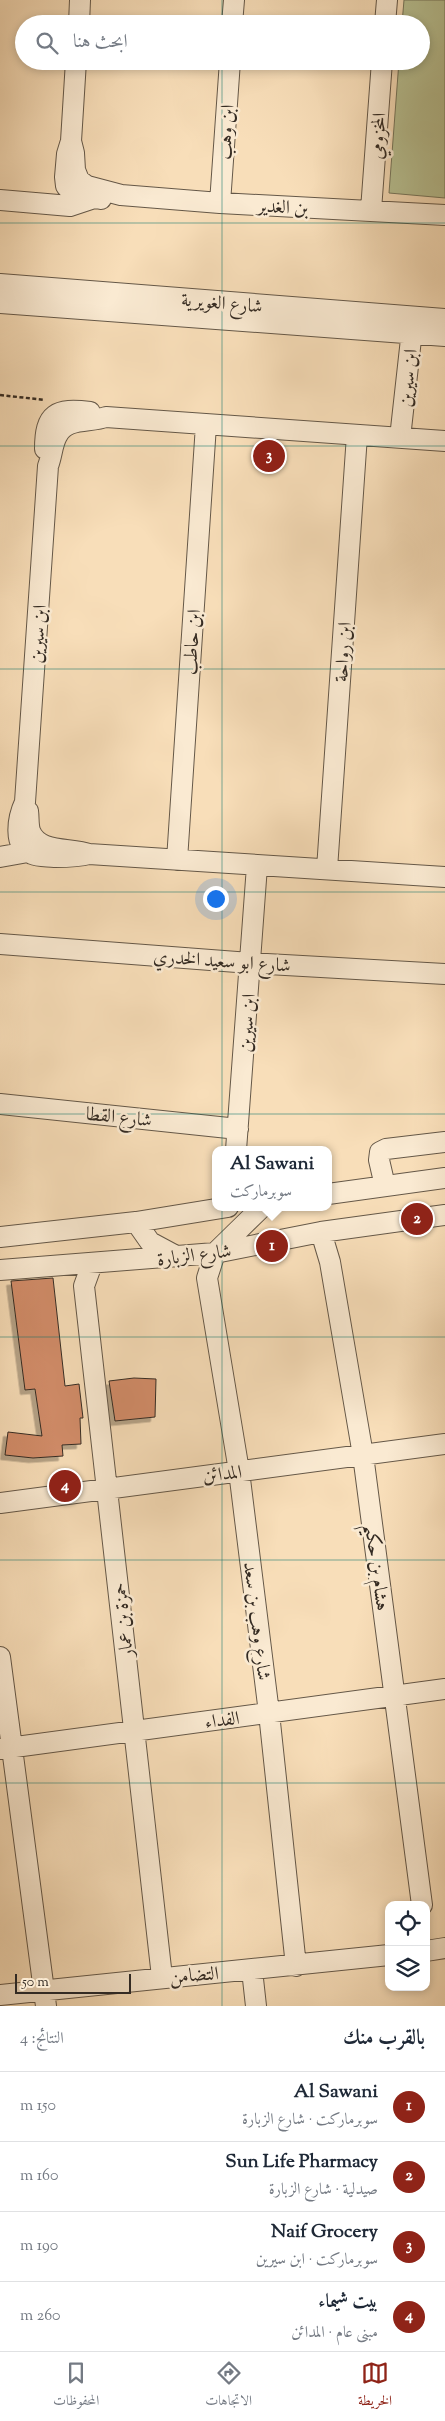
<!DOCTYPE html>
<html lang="ar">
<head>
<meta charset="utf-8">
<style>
  :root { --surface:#fff; --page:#f2f2f3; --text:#1f2937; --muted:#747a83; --line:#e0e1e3; --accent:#8f2418 }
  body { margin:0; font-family:"Sorts Mill Goudy",Amiri,serif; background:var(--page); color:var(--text); direction:rtl }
  .controls { position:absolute; right:15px; bottom:15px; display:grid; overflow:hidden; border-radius:10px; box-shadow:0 2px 8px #0003 }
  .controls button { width:45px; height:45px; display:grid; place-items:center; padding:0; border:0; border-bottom:1px solid var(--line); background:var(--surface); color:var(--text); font:25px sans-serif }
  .scale { position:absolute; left:15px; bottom:12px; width:116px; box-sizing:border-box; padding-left:5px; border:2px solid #342b23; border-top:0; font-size:14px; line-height:18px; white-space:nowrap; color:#342b23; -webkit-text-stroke:4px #faead2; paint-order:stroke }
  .you { position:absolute; left:215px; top:898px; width:18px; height:18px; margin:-12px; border:4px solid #fff; border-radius:50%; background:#1a73e8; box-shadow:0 0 0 8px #1a73e833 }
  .badge { display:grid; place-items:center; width:32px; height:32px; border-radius:50%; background:var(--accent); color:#fff; font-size:16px; font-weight:700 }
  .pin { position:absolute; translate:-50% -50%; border:2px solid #fff; box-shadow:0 1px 5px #0006 }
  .popup { position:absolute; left:212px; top:1146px; width:120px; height:65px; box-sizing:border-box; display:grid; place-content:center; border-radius:10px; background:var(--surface); filter:drop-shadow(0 1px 4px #0005); font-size:16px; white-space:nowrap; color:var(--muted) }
  .popup b { font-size:19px; color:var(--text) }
  .popup::after { content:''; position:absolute; left:50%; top:100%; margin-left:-10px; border:10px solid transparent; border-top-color:var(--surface) }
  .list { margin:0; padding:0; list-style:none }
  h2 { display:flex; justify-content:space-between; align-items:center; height:65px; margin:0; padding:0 20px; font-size:21px }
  h2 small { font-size:16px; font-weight:400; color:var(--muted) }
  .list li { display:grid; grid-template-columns:32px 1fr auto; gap:15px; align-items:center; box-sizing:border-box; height:70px; padding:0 20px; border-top:1px solid var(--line) }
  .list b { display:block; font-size:19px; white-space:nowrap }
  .list p { margin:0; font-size:16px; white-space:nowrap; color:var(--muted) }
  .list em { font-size:16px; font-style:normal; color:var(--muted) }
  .icon { flex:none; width:28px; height:28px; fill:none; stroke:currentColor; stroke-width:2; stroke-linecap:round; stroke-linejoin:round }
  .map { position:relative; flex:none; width:445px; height:2006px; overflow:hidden; direction:ltr }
  .search { position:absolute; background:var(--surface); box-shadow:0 2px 8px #0003; left:15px; right:15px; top:15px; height:55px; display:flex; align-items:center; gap:12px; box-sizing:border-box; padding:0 18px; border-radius:28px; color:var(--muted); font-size:19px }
  .sheet { height:345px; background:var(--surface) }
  nav { display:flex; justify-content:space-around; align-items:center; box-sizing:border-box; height:70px; border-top:1px solid var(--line); background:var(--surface); font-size:14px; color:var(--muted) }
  nav a { display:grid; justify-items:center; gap:2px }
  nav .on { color:var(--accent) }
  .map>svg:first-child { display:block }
</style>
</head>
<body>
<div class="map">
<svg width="445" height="2006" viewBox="0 0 445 2006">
  <defs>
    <filter id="shadow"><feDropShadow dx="-4.5" dy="4.5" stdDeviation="0" flood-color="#0004"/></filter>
  </defs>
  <rect width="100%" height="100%" fill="#f8deb9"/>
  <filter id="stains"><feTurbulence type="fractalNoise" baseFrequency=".004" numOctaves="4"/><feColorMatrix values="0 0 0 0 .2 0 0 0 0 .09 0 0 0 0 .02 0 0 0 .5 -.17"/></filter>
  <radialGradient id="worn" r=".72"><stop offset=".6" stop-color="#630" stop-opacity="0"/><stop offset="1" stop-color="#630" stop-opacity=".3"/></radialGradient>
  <path fill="#b8c294" stroke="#76765c" d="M404,0H445V198L389,193L399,61H421V24H402Z"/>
  <path fill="#d38d6b" stroke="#342b23" filter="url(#shadow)" d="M53,1278L65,1386L79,1384L83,1418H80L81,1444L62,1445L63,1456L33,1458L5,1455L8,1432L42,1436L35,1389L25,1390L11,1281Z
    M134,1378L156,1379L155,1417L115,1421L109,1381Z"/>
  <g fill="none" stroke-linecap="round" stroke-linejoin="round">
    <defs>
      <path id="minor" d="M79,24L80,0
        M232,24L234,0
        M385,24L387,0
        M76,61L71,141L67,154L65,177L66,186L73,194L101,199
        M71,141L74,153L75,170L79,180L87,186L121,195L220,203L445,215
        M0,200L70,206L91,199
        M220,203L230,61
        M371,210L382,61
        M0,284L445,319
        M0,303L445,336
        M400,438L413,321
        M45,449C45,413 56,408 90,412
        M28,811C29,818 28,824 30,831C39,854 70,847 89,854L445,877
        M89,854C78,857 67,857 55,857C47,856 39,857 32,854C12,846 18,817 25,802L48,466C52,456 52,445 57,436C66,417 89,423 106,417L445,441
        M0,857L28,852
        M177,860L206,425
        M327,869L357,435
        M0,944L250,963L445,974
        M0,1104L238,1129
        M236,1150L257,866
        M385,1186L379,1160L380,1152L386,1149L445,1142
        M328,1194L445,1178
        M262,1207L215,1253L207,1278L239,1471L269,1713L296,1966
        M136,1222L150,1242L178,1257
        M321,1232L330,1262L363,1455L422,1905
        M0,1237L136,1222L228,1207
        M92,1264L84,1286L162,1977
        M0,1270L215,1253L321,1232L445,1215
        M0,1503L445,1444
        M0,1657L46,2006
        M0,1749L445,1689
        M426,1951L445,1948
        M252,1970L256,2006
        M0,1995L389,1955"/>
    </defs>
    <use href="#minor" stroke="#655848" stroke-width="22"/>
    <path stroke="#342b23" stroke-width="2.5" stroke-dasharray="4 2.5" stroke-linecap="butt" d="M0,395L45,400"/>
    <use href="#minor" stroke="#faead2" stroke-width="20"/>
  </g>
  <path fill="none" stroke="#0f766e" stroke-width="1" stroke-opacity="0.55" d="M222,0V24M222,61V2006M0,223H445M0,446H445M0,669H445M0,892H445M0,1114H445M0,1337H445M0,1560H445M0,1783H445"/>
  <g text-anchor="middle" stroke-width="5" stroke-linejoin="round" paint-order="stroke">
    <g font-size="19" fill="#342b23" stroke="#faead2">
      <text transform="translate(225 132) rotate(-86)" y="7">ابن وهب</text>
      <text transform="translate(377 136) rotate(-86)" y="7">المخزومي</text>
      <text transform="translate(283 206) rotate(3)" y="7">بن الغدير</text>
      <text transform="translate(222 302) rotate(5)" y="7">شارع الغويرية</text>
      <text transform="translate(407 378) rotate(-84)" y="7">ابن سيرين</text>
      <text transform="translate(37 634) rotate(-86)" y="7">ابن سيرين</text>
      <text transform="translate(191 642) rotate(-86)" y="7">ابن حاطب</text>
      <text transform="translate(342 652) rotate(-86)" y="7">ابن رواحة</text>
      <text transform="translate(222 960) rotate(4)" y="7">شارع ابو سعيد الخدري</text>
      <text transform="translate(246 1023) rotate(-86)" y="7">ابن سيرين</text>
      <text transform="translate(119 1116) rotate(6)" y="7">شارع القطا</text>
      <text transform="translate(194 1254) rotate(-7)" y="7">شارع الزبارة</text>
      <text transform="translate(222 1473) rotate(-7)" y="7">المدائن</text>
      <text transform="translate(378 1567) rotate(82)" y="7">هشام بن حكيم</text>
      <text transform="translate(122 1620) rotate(-96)" y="7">حمزة بن عمار</text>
      <text transform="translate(258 1621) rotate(83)" y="7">شارع وهب بن سعد</text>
      <text transform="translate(222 1719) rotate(-7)" y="7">الفداء</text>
      <text transform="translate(194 1974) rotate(-4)" y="7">التضامن</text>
    </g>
  </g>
  <rect width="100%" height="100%" filter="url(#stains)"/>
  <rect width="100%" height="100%" fill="url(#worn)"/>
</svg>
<div class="controls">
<button><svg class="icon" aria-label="locate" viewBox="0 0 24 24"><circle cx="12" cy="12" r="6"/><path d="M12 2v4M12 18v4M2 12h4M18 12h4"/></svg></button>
<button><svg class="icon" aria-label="layers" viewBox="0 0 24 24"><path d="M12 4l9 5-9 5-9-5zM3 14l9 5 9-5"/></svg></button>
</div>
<div class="scale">50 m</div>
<div class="you"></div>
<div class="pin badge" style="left:272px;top:1246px">1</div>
<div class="popup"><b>Al Sawani</b>سوبرماركت</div>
<div class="pin badge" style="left:417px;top:1219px">2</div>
<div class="pin badge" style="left:269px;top:456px">3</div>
<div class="pin badge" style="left:65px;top:1486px">4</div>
<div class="search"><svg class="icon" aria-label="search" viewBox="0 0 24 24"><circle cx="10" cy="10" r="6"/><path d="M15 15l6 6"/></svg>ابحث هنا</div>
</div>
<section class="sheet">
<h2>بالقرب منك<small>النتائج: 4</small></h2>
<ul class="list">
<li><span class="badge">1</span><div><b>Al Sawani</b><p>سوبرماركت · شارع الزبارة</p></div><em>150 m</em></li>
<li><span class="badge">2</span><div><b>Sun Life Pharmacy</b><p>صيدلية · شارع الزبارة</p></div><em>160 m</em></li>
<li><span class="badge">3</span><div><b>Naif Grocery</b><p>سوبرماركت · ابن سيرين</p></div><em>190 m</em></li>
<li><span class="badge">4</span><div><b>بيت شيماء</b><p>مبنى عام · المدائن</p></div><em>260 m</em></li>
</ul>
</section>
<nav>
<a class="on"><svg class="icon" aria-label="map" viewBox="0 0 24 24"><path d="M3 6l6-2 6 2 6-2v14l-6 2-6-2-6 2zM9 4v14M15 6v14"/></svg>الخريطة</a>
<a><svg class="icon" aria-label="directions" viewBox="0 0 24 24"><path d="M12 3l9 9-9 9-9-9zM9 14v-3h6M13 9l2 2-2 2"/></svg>الاتجاهات</a>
<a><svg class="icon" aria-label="saved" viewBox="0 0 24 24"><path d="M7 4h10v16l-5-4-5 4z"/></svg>المحفوظات</a>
</nav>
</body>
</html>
